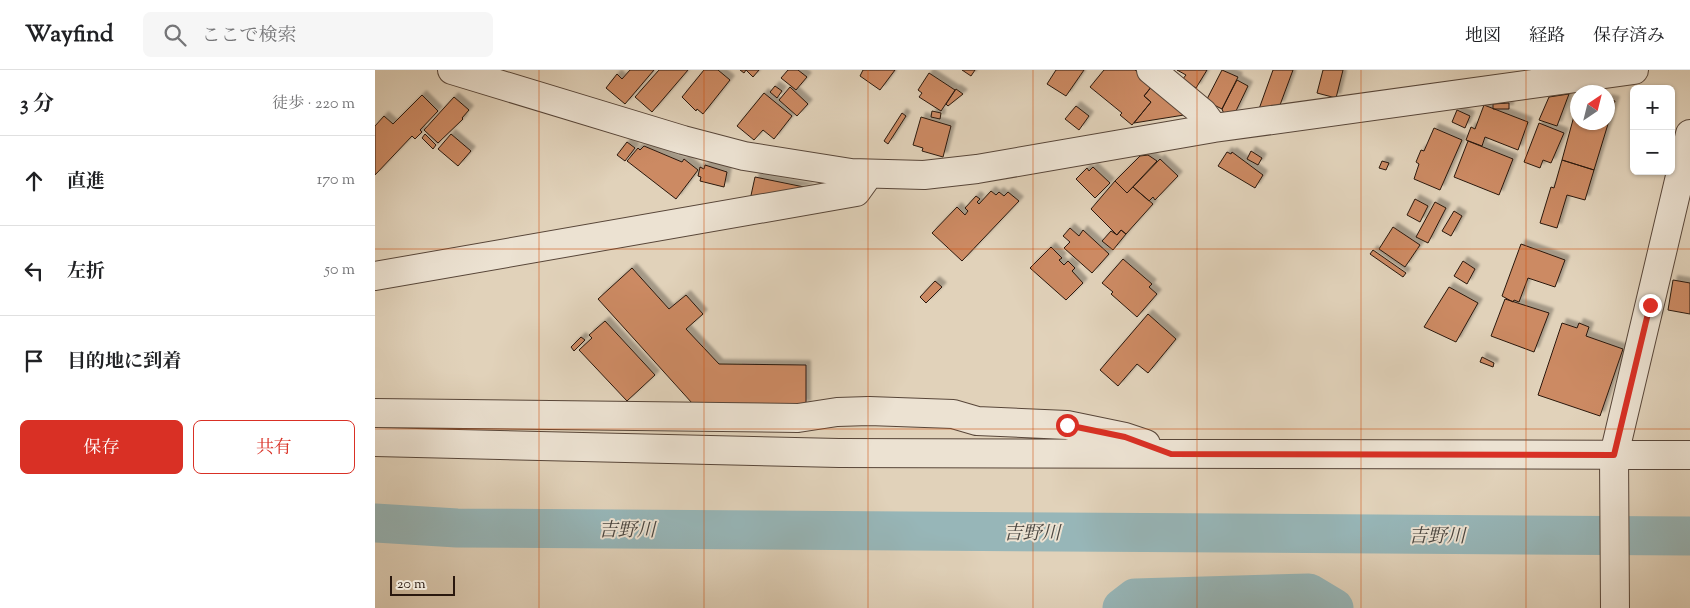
<!DOCTYPE html>
<html lang="ja">
<head>
<meta charset="utf-8">
<style>
  :root { --surface:#fff; --page:#f6f6f6; --text:#202124; --muted:#757577; --line:#e0e0e0; --accent:#d93025 }
  body { margin:0; font-family:"Sorts Mill Goudy","Noto Serif JP",serif; background:var(--page); color:var(--text) }
  .controls { position:absolute; right:15px; top:15px; display:grid; overflow:hidden; border-radius:8px; box-shadow:0 1px 4px #0004 }
  .controls button { width:45px; height:45px; display:grid; place-items:center; padding:0; border:0; border-bottom:1px solid var(--line); background:var(--surface); color:var(--text); font:25px sans-serif }
  .compass { position:absolute; left:1195px; top:15px; width:45px; height:45px; border-radius:50%; background:var(--surface); box-shadow:0 1px 4px #0004; rotate:35deg }
  .scale { position:absolute; left:15px; bottom:12px; width:65px; box-sizing:border-box; padding-left:5px; border:2px solid #2a180e; border-top:0; font-size:14px; line-height:18px; white-space:nowrap; color:#2a180e; -webkit-text-stroke:4px #ece2d2; paint-order:stroke }
  .stop { position:absolute; width:15px; height:15px; margin:-11px; border:4px solid #d93025; border-radius:50%; background:#fff }
  .stop.end { background:#d93025; border-color:#fff; box-shadow:0 1px 5px #0008 }
  .list { margin:0; padding:0; list-style:none }
  h2 { display:flex; justify-content:space-between; align-items:center; height:65px; margin:0; padding:0 20px; font-size:21px }
  h2 small { font-size:16px; font-weight:400; color:var(--muted) }
  .list li { display:grid; grid-template-columns:32px 1fr auto; gap:15px; align-items:center; box-sizing:border-box; height:90px; padding:0 20px; border-top:1px solid var(--line) }
  .list b { display:block; font-size:19px; white-space:nowrap }
  .list em { font-size:16px; font-style:normal; color:var(--muted) }
  .actions { display:flex; gap:10px; padding:15px 20px }
  .actions a { flex:1; padding:11px 0; border:1px solid var(--accent); border-radius:8px; text-align:center; font-size:18px; color:var(--accent) }
  .actions .main { background:var(--accent); color:#fff }
  .icon { flex:none; width:28px; height:28px; fill:none; stroke:currentColor; stroke-width:2; stroke-linecap:round; stroke-linejoin:round }
  .map { position:relative; flex:none; width:1315px; height:538px; overflow:hidden }
  header { display:flex; align-items:center; gap:30px; box-sizing:border-box; height:70px; padding:0 25px; background:var(--surface); border-bottom:1px solid var(--line) }
  header strong { font-size:24px }
  nav { display:flex; gap:28px; margin-inline-start:auto; font-size:18px }
  .search { width:350px; height:45px; background:var(--page); display:flex; align-items:center; gap:12px; box-sizing:border-box; padding:0 18px; border-radius:8px; color:var(--muted); font-size:19px }
  main { display:flex }
  aside { flex:1; background:var(--surface) }
  .map>svg:first-child { display:block }
</style>
</head>
<body>
<header>
<strong>Wayfind</strong>
<div class="search"><svg class="icon" aria-label="search" viewBox="0 0 24 24"><circle cx="10" cy="10" r="6"/><path d="M15 15l6 6"/></svg>ここで検索</div>
<nav><a>地図</a><a>経路</a><a>保存済み</a></nav>
</header>
<main>
<aside>
<h2>3 分<small>徒歩 · 220 m</small></h2>
<ul class="list">
<li><svg class="icon" aria-label="ahead" viewBox="0 0 24 24"><path d="M12 20V5M6 11l6-6 6 6"/></svg><div><b>直進</b></div><em>170 m</em></li>
<li><svg class="icon" aria-label="left" viewBox="0 0 24 24"><path d="M17 20v-9H6M10 6l-5 5 5 5"/></svg><div><b>左折</b></div><em>50 m</em></li>
<li><svg class="icon" aria-label="arrive" viewBox="0 0 24 24"><path d="M6 21V4h12l-3 4 3 4H6"/></svg><div><b>目的地に到着</b></div></li>
</ul>
<div class="actions"><a class="main">保存</a><a>共有</a></div>
</aside>
<div class="map">
<svg width="1315" height="538" viewBox="0 0 1315 538">
  <defs>
    <filter id="shadow"><feDropShadow dx="4.5" dy="-4.5" stdDeviation="1" flood-color="#0004"/></filter>
  </defs>
  <rect width="100%" height="100%" fill="#e1d2ba"/>
  <filter id="stains"><feTurbulence type="fractalNoise" baseFrequency=".004" numOctaves="4"/><feColorMatrix values="0 0 0 0 .2 0 0 0 0 .09 0 0 0 0 .02 0 0 0 .5 -.17"/></filter>
  <radialGradient id="worn" r=".72"><stop offset=".6" stop-color="#630" stop-opacity="0"/><stop offset="1" stop-color="#630" stop-opacity=".3"/></radialGradient>
  <g fill="none" stroke-linecap="round" stroke-linejoin="round">
    <path stroke="#97b6b8" stroke-width="39" d="M0,453L82,458L1315,466
      M747,538L760,528L934,523L959,538"/>
  </g>
  <path fill="#cc8a63" stroke="#2a180e" filter="url(#shadow)" d="M255,0H279L250,34L231,18L242,4L247,9Z
    M284,0H313L277,42L260,27Z
    M329,0H343L355,10L328,44L322,39L321,41L307,27Z
    M365,0H384L378,7L371,0L369,3Z
    M413,0H423L432,7L421,20L406,8Z
    M488,0H520L505,20L485,6Z
    M587,0H600L596,6Z
    M681,0H709L691,26L672,14Z
    M729,0H760L778,15L769,26L776,32L757,55L745,45L747,43L715,17Z
    M802,0H832L821,18L807,10L811,5Z
    M847,0L863,7L847,39L831,31Z
    M898,0H918L905,35L884,39Z
    M948,0H968L961,28L942,23Z
    M554,3L580,20L566,41L544,27L547,23L543,20Z
    M862,10L873,16L860,43L849,44L847,39Z
    M780,12L813,41L809,45L759,53L776,32L769,26Z
    M400,16L407,21L402,28L395,22Z
    M415,17L433,34L422,46L404,30Z
    M581,19L588,24L573,36L571,34Z
    M389,23L417,46L399,69L388,60L379,70L362,56Z
    M1194,24L1182,56L1164,50L1174,27Z
    M47,25L63,41L45,60L47,62L40,69L37,66L0,105V56L9,46L18,54Z
    M79,27L94,40L87,48L88,49L63,73L49,60Z
    M1232,29L1240,31L1219,100L1187,90L1202,35V52H1232Z
    M1134,33V39H1118V34Z
    M1109,35L1153,52L1143,80L1110,67L1107,76L1091,70L1096,57L1100,59Z
    M701,36L714,46L704,60L690,49Z
    M1082,40L1095,46L1090,58L1077,52Z
    M557,41L566,43L565,49L556,47Z
    M527,43L531,46L513,74L509,71Z
    M546,47L576,56L568,87L547,81L548,78L538,75Z
    M1164,53L1189,63L1176,93L1168,90L1165,98L1149,92Z
    M1059,58L1087,70L1065,120L1039,109L1044,94L1041,92L1046,80L1049,81Z
    M50,64L61,75L58,79L47,68Z
    M76,64L96,81L83,96L63,79Z
    M1093,71L1138,89L1124,125L1079,107Z
    M252,72L260,78L250,91L242,85Z
    M269,76L307,92L309,89L323,100L301,129L252,91L263,78L265,80Z
    M876,81L887,88L883,95L872,89Z
    M852,82L856,84L857,82L888,105L880,118L843,96Z
    M773,85L782,91L752,123L740,111L765,86Z
    M785,89L803,106L780,130L778,127L774,131L758,117Z
    M1187,90L1219,100L1210,130L1192,125L1182,158L1165,153L1176,117L1179,118Z
    M1007,91L1014,93L1011,100L1004,98Z
    M330,95L352,102L349,117L325,111L326,107L323,106L325,97L329,99Z
    M718,97L735,113L720,128L701,109L712,98L714,101Z
    M380,107L434,118L375,130Z
    M740,111L752,123L758,117L778,134L751,164L746,160L742,165L716,139Z
    M616,121L621,125L624,122L629,126L633,122L644,131L587,191L557,163L582,137L590,145L593,141L590,138L601,126L605,129L602,132L604,134Z
    M1040,129L1053,136L1045,152L1032,145Z
    M1060,132L1071,138L1053,173L1041,167Z
    M1079,141L1087,146L1076,166L1067,161Z
    M1018,157L1045,175L1030,197L1004,179Z
    M695,158L704,166L708,160L734,184L717,203L689,178L695,172L688,166Z
    M746,160L751,164L738,180L727,171L736,161L742,165Z
    M1146,174L1190,190L1180,217L1153,208L1144,232L1139,230L1138,232L1127,226Z
    M676,177L687,188L684,190L689,195L693,191L700,198L697,201L708,213L691,230L655,198Z
    M998,180L1031,203L1028,207L995,184Z
    M748,189L777,214L774,217L782,224L762,247L736,224L738,222L727,213Z
    M1088,191L1100,199L1092,214L1079,206Z
    M257,198L294,239L311,225L328,244L311,259L344,294L431,295V335L317,333L223,229Z
    M1298,210L1315,213V244L1293,240Z
    M560,211L567,217L551,233L545,227Z
    M1074,217L1103,233L1081,272L1049,257Z
    M1130,229L1174,243L1159,282L1116,266Z
    M773,244L801,269L773,303L762,294L743,316L725,300Z
    M230,251L280,305L252,331L204,280L217,268L214,265Z
    M1187,253L1202,258L1204,253L1214,257L1211,266L1248,279L1225,346L1163,325Z
    M206,267L210,270L199,281L196,277Z
    M1107,287L1119,293L1118,297L1105,292Z"/>
  <g fill="none" stroke-linecap="round" stroke-linejoin="round">
    <defs>
      <path id="minor" d="M77,0L308,70L369,86L476,103L549,105L602,99L839,58L1259,0
        M776,0L828,43L839,58
        M0,206L481,122L494,104
        M0,343L423,348L462,342L494,341L578,344L602,351L692,355L750,367L771,374
        M0,372L464,383L1315,385
        M1240,538L1239,385L1315,64"/>
    </defs>
    <use href="#minor" stroke="#584639" stroke-width="30"/>
    <use href="#minor" stroke="#ece2d2" stroke-width="28"/>
  </g>
  <g fill="none" stroke-linecap="round" stroke-linejoin="round">
    <path stroke="#d93025" stroke-width="6" d="M692,355L750,367L796,384L1239,385L1275,235"/>
  </g>
  <path fill="none" stroke="#cc4f0c" stroke-width="1" stroke-opacity="0.55" d="M164,0V538M329,0V538M493,0V538M658,0V538M822,0V538M986,0V538M1151,0V538M0,179H1315M0,359H1315"/>
  <g text-anchor="middle" stroke-width="4" stroke-linejoin="round" paint-order="stroke">
    <g font-size="19" font-style="italic" fill="#4b4741" stroke="#ece2d2">
      <text x="252" y="466">吉野川</text>
      <text x="657" y="469">吉野川</text>
      <text x="1062" y="472">吉野川</text>
    </g>
  </g>
  <rect width="100%" height="100%" filter="url(#stains)"/>
  <rect width="100%" height="100%" fill="url(#worn)"/>
</svg>
<div class="controls">
<button>+</button>
<button>−</button>
</div>
<svg class="compass" viewBox="-18 -18 36 36"><path d="M0-13l5 13h-10z" fill="#e53935"/><path d="M0 13l5-13h-10z" fill="#757577"/></svg>
<div class="scale">20 m</div>
<div class="stop" style="left:692px;top:355px"></div>
<div class="stop end" style="left:1275px;top:235px"></div>
</div>
</main>
</body>
</html>
